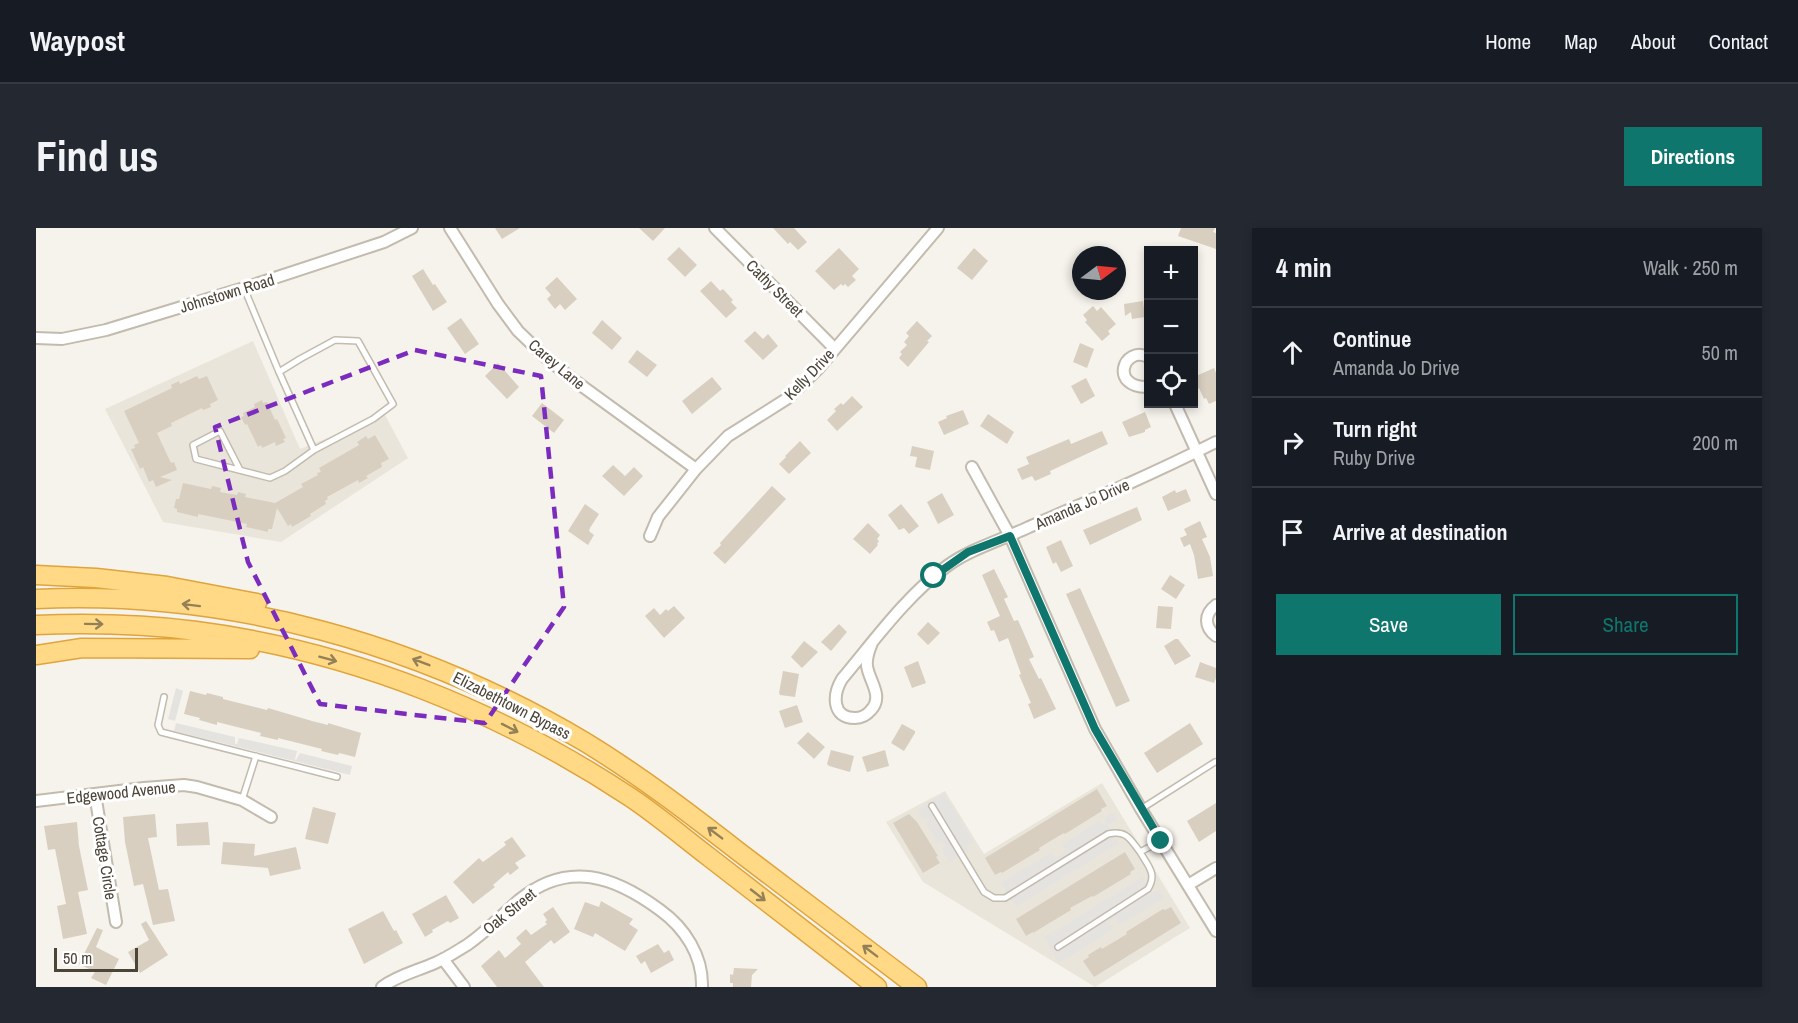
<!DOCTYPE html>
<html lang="en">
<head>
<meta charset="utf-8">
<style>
  :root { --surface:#171b24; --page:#242831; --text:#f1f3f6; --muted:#9ea1a6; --line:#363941; --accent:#0f766e }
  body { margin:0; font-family:"Archivo Narrow",sans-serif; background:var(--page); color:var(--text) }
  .controls { position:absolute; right:18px; top:18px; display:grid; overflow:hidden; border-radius:0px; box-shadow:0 3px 9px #0003 }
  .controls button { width:54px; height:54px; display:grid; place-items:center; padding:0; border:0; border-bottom:2px solid var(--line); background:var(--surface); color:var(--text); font:30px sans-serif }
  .compass { position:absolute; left:1036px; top:18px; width:54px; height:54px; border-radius:50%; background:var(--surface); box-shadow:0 3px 9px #0003; rotate:74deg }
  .scale { position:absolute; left:18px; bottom:15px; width:84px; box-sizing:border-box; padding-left:6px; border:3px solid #4b4439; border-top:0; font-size:16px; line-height:21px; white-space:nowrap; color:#4b4439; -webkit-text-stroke:4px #fff; paint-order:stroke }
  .stop { position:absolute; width:18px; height:18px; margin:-14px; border:4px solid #0f766e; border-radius:50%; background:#fff }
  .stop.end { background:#0f766e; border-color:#fff; box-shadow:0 2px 6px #0008 }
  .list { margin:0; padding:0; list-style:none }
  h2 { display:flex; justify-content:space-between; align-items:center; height:78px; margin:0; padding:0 24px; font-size:26px }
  h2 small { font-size:20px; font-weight:400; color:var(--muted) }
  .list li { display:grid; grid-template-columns:39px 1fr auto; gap:18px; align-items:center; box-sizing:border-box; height:90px; padding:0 24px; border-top:2px solid var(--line) }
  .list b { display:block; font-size:22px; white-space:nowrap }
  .list p { margin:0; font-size:20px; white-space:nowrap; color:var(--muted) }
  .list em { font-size:20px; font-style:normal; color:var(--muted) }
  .actions { display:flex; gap:12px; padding:18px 24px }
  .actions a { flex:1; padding:14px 0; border:2px solid var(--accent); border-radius:0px; text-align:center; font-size:21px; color:var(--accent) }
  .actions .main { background:var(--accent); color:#fff }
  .icon { flex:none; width:33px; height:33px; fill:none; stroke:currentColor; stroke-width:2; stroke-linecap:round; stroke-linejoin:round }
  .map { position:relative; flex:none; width:1180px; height:759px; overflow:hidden; border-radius:0px }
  header { display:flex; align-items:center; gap:36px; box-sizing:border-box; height:84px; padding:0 30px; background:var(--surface); border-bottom:2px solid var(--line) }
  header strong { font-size:28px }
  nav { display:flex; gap:33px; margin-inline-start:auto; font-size:21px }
  .intro { display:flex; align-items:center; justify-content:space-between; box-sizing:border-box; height:144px; padding:0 36px }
  h1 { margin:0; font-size:42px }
  .button { padding:15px 27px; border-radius:0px; background:var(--accent); color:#fff; font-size:21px; font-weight:700 }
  main { display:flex; gap:36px; padding:0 36px }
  aside { flex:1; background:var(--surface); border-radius:0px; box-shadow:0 3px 9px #0003 }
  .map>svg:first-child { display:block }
</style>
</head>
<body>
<header>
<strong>Waypost</strong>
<nav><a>Home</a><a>Map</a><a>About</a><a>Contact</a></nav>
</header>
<div class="intro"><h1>Find us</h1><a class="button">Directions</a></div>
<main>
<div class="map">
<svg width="1180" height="759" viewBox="0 0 1180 759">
  <rect width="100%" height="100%" fill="#f6f3ec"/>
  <path fill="#eae5da" d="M217,113L264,221L349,187L372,230L245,314L127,294L69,181Z
    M1066,555L1154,700L1059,759L887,654L850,594L909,563L948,626Z"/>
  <path fill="#e5e3e0" d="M140,460L147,463L139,493L132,491Z
    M140,495L199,509V516H201L203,510L261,523L259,531L260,532L264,525L316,538L314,547L138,503Z
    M908,565L938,614L930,619L932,623L913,634L906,622L908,617L906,614H901L890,596L893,593L892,591L886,590L882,583L885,579Z
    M1077,585L1081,592L1072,597L1083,615L980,679L965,655L1015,624L1019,630L1030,625L1026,616L1063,593L1069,597L1071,595L1068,590Z
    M1106,649L1116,666L1123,662L1128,670L1084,697L1079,690L1073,694L1078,701L1023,735L1012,717L1011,712L1008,710Z"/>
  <path fill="#d8cfc1" d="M459,0H484L466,11Z
    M603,0H629L617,13Z
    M737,0H758L771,14L762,22L754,14L752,16Z
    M1145,0H1179L1177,4L1180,5V21L1142,8Z
    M643,19L661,37L649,49L631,31Z
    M803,20L823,41L816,48L820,52L812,59L809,56L807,58L805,56L798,62L779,43Z
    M938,20L952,33L936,52L921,40Z
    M387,41L397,57L399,56L411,74L397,83L376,48Z
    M521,49L541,71L529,82L524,76L519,81L511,71L515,67L509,60Z
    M675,53L684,63L687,61L697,72L695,74L701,80L690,90L664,63Z
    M1107,73L1109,89L1096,91L1095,84L1089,88L1088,76Z
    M1057,78L1061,83L1065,79L1080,96L1072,103L1074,106L1066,113L1049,94L1051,92L1047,87Z
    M425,90L443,116L429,126L411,100Z
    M566,92L586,110L576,122L556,105Z
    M881,93L896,108L891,113L893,114L872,139L863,130L866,126L864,124L871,117L868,114L873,108L870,105Z
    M719,103L727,111L732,106L742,118L727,132L708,113Z
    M1044,115L1058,121L1051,140L1037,134Z
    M601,122L621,137L611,149L592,134Z
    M462,135L483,159L471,171L449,148Z
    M1178,140L1180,145V173L1173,176L1170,170L1168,171L1163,160L1162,161L1158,149Z
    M161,148L163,151L171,148L182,172L174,176L175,179L167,182L166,180L135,195L136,198L121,205L135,235L138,234L141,242L124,249L136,252L120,259L117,252L113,254L107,239L104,241L95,221L99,220L98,217L103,215L88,183L136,160L135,157L143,153L144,156Z
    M676,149L686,161L656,186L646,173Z
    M1050,150L1059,168L1045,176L1035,158Z
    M816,168L827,179L801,203L791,192L800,183L798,181L805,175L807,177Z
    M226,172L227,175L231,174L239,192L241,191L250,210L247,211L249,214L240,218L239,214L226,220L225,217L222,219L211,196L209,197L205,189L208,188L207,185L219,179L218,176Z
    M506,175L528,192L518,205L496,188Z
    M927,182L933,196L908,207L902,194L911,190L910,188Z
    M1109,184L1115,199L1109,202V204L1093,209L1086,194Z
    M952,186L978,204L971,216L944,198Z
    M1066,203L1072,216L1014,243L1015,246L999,253L996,248L986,252L981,241L993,236L990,229L1033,211L1035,216Z
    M339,207L353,231L345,235L346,239L330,248L332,250L323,255L322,252L291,269L292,271L289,273L290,276L274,286L275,288L256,299L255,296L252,298L241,280L236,301H232V304L210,299L211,296L182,290L162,286V289L141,284V281L138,280L140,271H143L147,255L175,261L176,258L185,260L184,264L201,267L202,264L210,266L209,269L239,275L267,259L265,256L282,247L281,245L285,244L283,240L323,217L321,214L330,208L332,211Z
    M764,213L775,225L753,246L743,236L750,229L749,228Z
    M876,218L898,223L894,242L879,239L881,229L874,228Z
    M577,237L589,248L598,239L607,248L588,268L566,248Z
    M736,258L750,271L689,336L677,325L685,317L684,315Z
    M1150,261L1155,273L1132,283L1126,269L1139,262L1140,265Z
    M906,265L918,287L902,296L891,274Z
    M549,276L563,286L554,300L553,303L558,307L552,317L532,303Z
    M865,276L883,298L873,306L868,300L863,302L852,287Z
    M1101,279L1106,292L1054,317L1047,302Z
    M1164,293L1171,309L1166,311L1174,329L1177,348L1162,351L1158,327L1154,316L1148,319L1144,310L1151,307L1148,301Z
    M832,295L844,307L841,311L843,313L841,316L842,317L834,326L817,311Z
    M1025,312L1037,338L1025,344L1020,334L1017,336L1010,319Z
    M958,341L972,369L968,371L978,393L982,392L992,415L998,429L993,431L1003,451L1005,450L1020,481L998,491L992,476L995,475L983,447L985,446L972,410L963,414L958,402L955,403L951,394L964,388L946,347Z
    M1134,347L1149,357L1140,371L1125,361Z
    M1044,360L1094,473L1080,479L1030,366Z
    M638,378L649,390L628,410L609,388L618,380L624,387L630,381L632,383Z
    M1122,378L1137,379L1135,401L1120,400Z
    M892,394L904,405L892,417L881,406Z
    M803,396L811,404L795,423L785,414Z
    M1139,411H1142L1155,428L1139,437L1128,418Z
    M768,413L782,424L766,440L755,429Z
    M882,433L890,455L876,460L868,439Z
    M1164,434L1180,440V450L1178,455L1159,449Z
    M747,443L763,446L759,469L744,467L743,465Z
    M154,463L170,467L171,465L187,469V471L231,482L232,480L276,493L292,497V495L325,505L319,529L303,525L302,527L285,523L286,521L242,510V512L224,508L225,505L181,494V497L163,492L164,490L148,486Z
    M761,477L767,494L749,500L743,483Z
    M1154,495L1167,516L1121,545L1108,525Z
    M866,496L879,503V505L868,523L855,515Z
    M772,504L789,519L778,531L761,515Z
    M795,522L818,528L814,544L793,538L791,536Z
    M849,522L853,538L831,544L826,529Z
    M1061,561L1071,578L1065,581L1066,583L1029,606L1028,605L1021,609L1003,620L1004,622L966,645L965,644L959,647L949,630Z
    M1180,575V603L1163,614L1151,593Z
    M277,579L300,585L292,616L269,611Z
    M119,586L121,609L112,610L123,662L132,661L139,693L117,697L107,656L98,658L89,614L87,589Z
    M873,586L881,594L902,628L900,629L904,635L887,645L857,595Z
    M41,594L43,618L52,662L42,664L51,706L27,711L21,678L30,676L19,621L12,622L8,598Z
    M172,594L174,617L141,618L140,596Z
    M476,609L490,628L479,635L483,640L474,647L472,644L457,657L459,659L437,676L417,654L443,630L447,634L470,617L468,614Z
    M187,614L219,616L218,628L260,619L265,641L234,648L232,640L185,636Z
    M1089,624L1099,641L1094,644L1095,646L1057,669L1056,668L1034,680L1035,682L997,705V704L990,708L980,691Z
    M410,667L423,690L414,695L412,693L396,702L397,704L389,709L376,686Z
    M565,673L597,691L593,696L602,702L589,723L559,705L557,709L538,701L549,674L563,679Z
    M517,679L534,704L518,716L515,712L489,734L508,759H461L445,738L463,722L469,730L485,716L480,710L490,701L495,707L511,696L509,694L511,692L507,686Z
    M1135,679L1145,695L1058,749L1047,733L1053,729L1052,727L1065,719L1066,721L1091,706L1090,704L1127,681L1129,682Z
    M347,683L358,703L360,702L367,715L328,736L312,701Z
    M110,693L132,727L104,745L92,724L113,712L105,696Z
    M61,700L67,702L60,719L83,731L70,757L55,750L59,744L43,736Z
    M622,716L628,725L633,722L638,732L615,745L609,733L605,736L600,728Z
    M698,740L722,741L716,747L715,759H697V755H694V746L697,747Z"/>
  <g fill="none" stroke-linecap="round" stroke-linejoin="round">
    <defs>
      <path id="service" d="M208,60L243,144L264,131L299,112L322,113L357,176L337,191L278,222L243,144
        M204,242L184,203L157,217L160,231L234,250L249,243L278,222
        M128,469L122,497L125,504L301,549
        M206,572L220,528
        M896,578L948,664L958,670H969L1072,606C1091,602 1094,611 1104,624
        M1105,581L1179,534
        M1022,719L1112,661C1121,646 1113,639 1104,624L1125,613"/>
      <path id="minor" d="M414,0L462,76L482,103L507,127L535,150L660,241
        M679,0L798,120
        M0,110L26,111L70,102L208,60L348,14L376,0
        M1112,129C1087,117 1073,160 1112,159
        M1139,176L1180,266
        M936,239L974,308L1059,501L1105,581L1180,703
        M614,308L622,289L660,241L692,208L752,170L782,141L902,0
        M1180,377C1168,386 1168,399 1180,408
        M836,415C833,422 830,430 831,438C833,453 848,468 835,482C831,487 825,490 819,490C795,490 797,466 806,451C838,413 871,367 911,338C936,320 966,312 993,299C1056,272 1119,245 1180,214
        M59,566L80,694
        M0,573L108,560L148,557L161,559L206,572L235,589
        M1152,657L1180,640
        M407,731L428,759
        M346,759C362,747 381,743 399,735C411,730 421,723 431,717C450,704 466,687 483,672C532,632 578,648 624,682C649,700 667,728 666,759"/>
      <path id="trunk" d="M0,347L60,350L131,358L221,375
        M0,371C192,362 385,416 549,514C603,547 653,585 703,624C762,669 822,714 881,759
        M0,397C53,395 107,396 160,403C315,423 464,483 594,569C621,587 647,609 673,629C729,672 785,716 841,759
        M0,427L46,420L214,421"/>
    </defs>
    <use href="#service" stroke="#c2bbae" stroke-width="8"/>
    <use href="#minor" stroke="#c2bbae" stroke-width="14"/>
    <use href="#trunk" stroke="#e0a43c" stroke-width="21"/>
    <use href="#service" stroke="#fff" stroke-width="5"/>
    <use href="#minor" stroke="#fff" stroke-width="10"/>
    <use href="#trunk" stroke="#ffd985" stroke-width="18"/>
  </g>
  <defs><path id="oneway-shaft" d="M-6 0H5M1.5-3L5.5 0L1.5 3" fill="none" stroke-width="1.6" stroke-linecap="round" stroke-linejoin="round" transform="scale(1.5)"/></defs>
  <g stroke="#938057">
    <use href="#oneway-shaft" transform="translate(155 377) rotate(-173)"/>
    <use href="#oneway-shaft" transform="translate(58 396) rotate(1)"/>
    <use href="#oneway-shaft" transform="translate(292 431) rotate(15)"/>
    <use href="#oneway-shaft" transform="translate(385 434) rotate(-159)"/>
    <use href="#oneway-shaft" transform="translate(474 500) rotate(27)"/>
    <use href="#oneway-shaft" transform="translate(679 605) rotate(-143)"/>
    <use href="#oneway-shaft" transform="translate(722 667) rotate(38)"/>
    <use href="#oneway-shaft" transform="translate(834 723) rotate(-143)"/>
  </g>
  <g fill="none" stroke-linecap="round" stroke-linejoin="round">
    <path stroke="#0f766e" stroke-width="8" d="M898,348L932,324L974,308L1059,501L1125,613"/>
  </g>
  <path fill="none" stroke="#7b2cbf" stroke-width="4.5" stroke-dasharray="12 8" stroke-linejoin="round" d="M379,122L505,148L528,379L449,495L284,476L212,334L179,199Z"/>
  <g text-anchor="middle" stroke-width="6" stroke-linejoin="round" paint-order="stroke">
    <g font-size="16" fill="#4b4439" stroke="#fff">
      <text transform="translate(739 60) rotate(45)" y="6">Cathy Street</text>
      <text transform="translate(191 65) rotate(-17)" y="6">Johnstown Road</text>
      <text transform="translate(521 136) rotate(40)" y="6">Carey Lane</text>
      <text transform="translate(773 146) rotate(-46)" y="6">Kelly Drive</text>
      <text transform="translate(1046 276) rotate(-24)" y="6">Amanda Jo Drive</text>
      <text transform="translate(476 477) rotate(27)" y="6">Elizabethtown Bypass</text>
      <text transform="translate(85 564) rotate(-6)" y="6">Edgewood Avenue</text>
      <text transform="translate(69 630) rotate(81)" y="6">Cottage Circle</text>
      <text transform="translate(473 683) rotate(-39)" y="6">Oak Street</text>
    </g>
  </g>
</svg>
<div class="controls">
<button>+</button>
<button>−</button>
<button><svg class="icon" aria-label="locate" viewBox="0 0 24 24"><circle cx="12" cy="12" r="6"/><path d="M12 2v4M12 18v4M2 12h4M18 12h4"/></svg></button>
</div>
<svg class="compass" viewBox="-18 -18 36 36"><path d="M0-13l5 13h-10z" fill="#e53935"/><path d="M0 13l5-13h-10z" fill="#9ea1a6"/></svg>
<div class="scale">50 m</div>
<div class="stop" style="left:898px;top:348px"></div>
<div class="stop end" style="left:1125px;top:613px"></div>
</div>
<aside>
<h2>4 min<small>Walk · 250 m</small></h2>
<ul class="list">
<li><svg class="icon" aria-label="ahead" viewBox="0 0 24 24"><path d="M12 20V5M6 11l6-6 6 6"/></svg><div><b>Continue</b><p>Amanda Jo Drive</p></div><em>50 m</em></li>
<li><svg class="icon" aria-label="right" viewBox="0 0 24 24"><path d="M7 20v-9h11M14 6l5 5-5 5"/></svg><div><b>Turn right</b><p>Ruby Drive</p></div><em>200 m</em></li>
<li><svg class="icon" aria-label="arrive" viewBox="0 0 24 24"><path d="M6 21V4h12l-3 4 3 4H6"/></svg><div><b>Arrive at destination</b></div></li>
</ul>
<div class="actions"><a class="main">Save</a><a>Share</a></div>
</aside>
</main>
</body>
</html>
